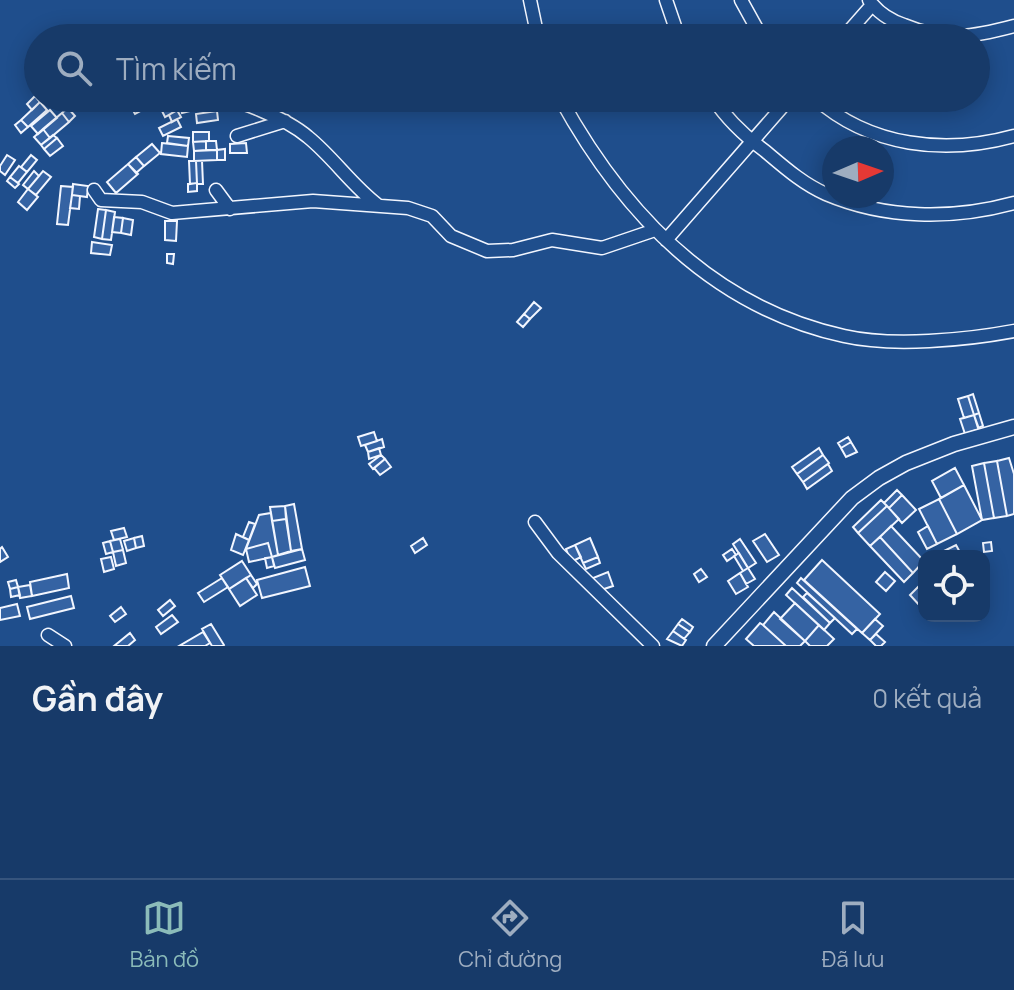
<!DOCTYPE html>
<html lang="vi">
<head>
<meta charset="utf-8">
<style>
  :root { --surface:#173a69; --page:#244571; --text:#f1f3f6; --muted:#9eadc0; --line:#36547d; --accent:#8bbbb9 }
  body { margin:0; font-family:Manrope,sans-serif; background:var(--page); color:var(--text) }
  .controls { position:absolute; right:24px; bottom:24px; display:grid; overflow:hidden; border-radius:16px; box-shadow:0 4px 20px #0003 }
  .controls button { width:72px; height:72px; display:grid; place-items:center; padding:0; border:0; border-bottom:2px solid var(--line); background:var(--surface); color:var(--text); font:40px sans-serif }
  .compass { position:absolute; left:822px; top:136px; width:72px; height:72px; border-radius:50%; background:var(--surface); box-shadow:0 4px 20px #0003; rotate:88deg }
  .list { margin:0; padding:0; list-style:none }
  h2 { display:flex; justify-content:space-between; align-items:center; height:104px; margin:0; padding:0 32px; font-size:34px }
  h2 small { font-size:26px; font-weight:400; color:var(--muted) }
  .icon { flex:none; width:44px; height:44px; fill:none; stroke:currentColor; stroke-width:2; stroke-linecap:round; stroke-linejoin:round }
  .map { position:relative; flex:none; width:1014px; height:646px; overflow:hidden }
  .search { position:absolute; background:var(--surface); box-shadow:0 4px 20px #0003; left:24px; right:24px; top:24px; height:88px; display:flex; align-items:center; gap:20px; box-sizing:border-box; padding:0 28px; border-radius:44px; color:var(--muted); font-size:30px }
  .sheet { height:232px; background:var(--surface) }
  nav { display:flex; justify-content:space-around; align-items:center; box-sizing:border-box; height:112px; border-top:2px solid var(--line); background:var(--surface); font-size:22px; color:var(--muted) }
  nav a { display:grid; justify-items:center; gap:4px }
  nav .on { color:var(--accent) }
  .map>svg:first-child { display:block }
</style>
</head>
<body>
<div class="map">
<svg width="1014" height="646" viewBox="0 0 1014 646">
  <rect width="100%" height="100%" fill="#1f4e8c"/>
  <path fill="#3563a3" stroke="#f2f6ff" stroke-width="2" d="M35,96L40,102L32,110L27,104Z
    M137,98H160L161,100L135,114L129,103Z
    M164,98H173L175,101L161,109L157,102Z
    M178,98H191L194,110L182,113Z
    M175,101L179,109L165,117L161,109Z
    M40,102L47,110L28,127L21,120Z
    M68,108L75,116L69,122L62,113Z
    M50,110L57,118L38,134L31,126Z
    M177,110L181,117L172,122L169,115Z
    M217,111L218,120L197,123L196,114Z
    M62,113L69,122L50,138L43,129Z
    M177,119L181,127L163,136L159,128Z
    M21,120L28,127L21,133L15,125Z
    M43,129L50,138L41,145L34,137Z
    M193,132H209V141L193,142Z
    M53,135L57,138L44,149L41,145Z
    M168,136L189,138L188,146L167,143Z
    M57,138L63,146L50,156L44,149Z
    M206,141H216L217,150H206Z
    M206,141V150L194,151L193,142Z
    M162,143L188,146L187,157L161,154Z
    M246,143L247,153H230V144Z
    M152,144L160,153L144,166L136,157Z
    M225,149V160H217V150Z
    M217,150V160L194,161V151Z
    M7,155L15,160L5,175L0,171V166Z
    M31,155L37,160L27,172L21,167Z
    M136,157L144,166L136,173L128,164Z
    M189,161H196L197,183L190,184Z
    M196,161H202L203,184H197Z
    M128,164L138,174L116,193L107,182Z
    M19,166L27,172L18,183L10,177Z
    M34,171L39,176L28,189L23,185Z
    M43,171L51,177L36,195L28,189Z
    M10,177L19,184L15,188L7,181Z
    M197,183V191L188,192V184Z
    M73,184L88,186L87,197L72,195Z
    M61,186L73,187L68,225L57,224Z
    M28,189L38,197L27,210L18,202Z
    M72,195L80,196L79,209L70,208Z
    M98,209L106,210L102,239L94,237Z
    M106,210L115,212L111,240L102,239Z
    M114,217L123,218L121,233L112,232Z
    M123,218L133,220L131,235L121,233Z
    M165,221H177L176,241L165,240Z
    M92,242L112,245L110,255L91,253Z
    M167,254H174L173,264L167,263Z
    M534,302L541,308L530,319L524,314Z
    M524,314L530,319L523,327L517,322Z
    M973,394L979,413L974,415L968,396Z
    M968,396L974,415L964,418L958,399Z
    M979,413L983,426L978,428L974,415Z
    M974,415L979,429L965,434L960,419Z
    M374,432L377,441L361,446L358,437Z
    M848,437L851,442L841,448L838,443Z
    M382,439L384,447L368,452L365,445Z
    M851,442L857,452L846,457L841,448Z
    M379,448L381,455L369,459L368,452Z
    M819,448L823,455L797,474L792,467Z
    M381,455L385,459L373,469L369,464Z
    M823,455L829,463L803,482L797,474Z
    M1009,458L1014,474V514L1007,516L997,461Z
    M385,459L391,467L380,475L374,468Z
    M997,461L1007,516L994,518L984,463Z
    M984,463L994,518L982,520L972,466Z
    M828,464L832,471L807,489L803,482Z
    M955,468L964,485L941,498L932,481Z
    M964,485L982,520L957,534L939,499Z
    M897,490L902,495L889,508L884,503Z
    M902,495L916,510L902,523L889,508Z
    M939,499L957,534L937,544L919,509Z
    M881,500L887,506L858,533L853,527Z
    M294,504L302,549L291,551L285,506Z
    M285,506L286,519L272,521L270,507Z
    M887,506L899,519L870,546L858,533Z
    M271,513L278,555L272,557L268,543L246,549L259,515Z
    M286,519L291,551L278,555L272,521Z
    M249,522L255,524L249,540L243,537Z
    M891,526L924,561L913,573L880,537Z
    M928,526L937,544L927,549L918,532Z
    M124,528L127,537L114,540L111,531Z
    M236,534L249,540L243,555L231,550Z
    M765,534L779,555L767,562L753,541Z
    M142,536L144,546L136,548L134,538Z
    M880,537L913,573L904,582L870,546Z
    M134,538L136,548L127,551L124,541Z
    M423,538L427,545L415,553L411,546Z
    M590,538L598,557L583,563L575,545Z
    M120,539L123,550L113,552L110,541Z
    M740,539L756,563L748,568L733,544Z
    M110,541L113,552L106,554L103,543Z
    M991,542L992,551L984,552L983,543Z
    M268,543L272,557L249,562L246,549Z
    M575,545L581,557L571,562L566,549Z
    M956,545L962,556H947L944,551Z
    M2,547L8,557L0,562V549Z
    M302,549L305,560L275,568L272,557Z
    M732,549L736,555L727,561L723,555Z
    M123,550L126,563L116,566L113,552Z
    M739,553L748,568L743,571L734,556Z
    M111,557L114,569L104,572L101,559Z
    M272,557L274,566L267,568L265,558Z
    M598,557L600,563L586,569L583,563Z
    M822,560L880,614L862,633L804,580Z
    M242,561L251,575L229,589L220,575Z
    M305,567L310,586L262,598L257,580Z
    M748,568L755,579L746,584L740,573Z
    M701,569L707,577L699,582L694,574Z
    M608,572L613,586L598,591L593,578Z
    M885,572L895,581L886,591L876,582Z
    M740,573L748,587L736,594L728,581Z
    M67,574L69,588L32,596L30,582Z
    M251,575L257,584L253,588L246,578Z
    M222,578L228,587L204,602L198,593Z
    M246,578L257,595L240,606L229,589Z
    M801,578L857,629L852,634L797,583Z
    M16,580L18,587L10,589L8,582Z
    M922,583L924,604L921,607L910,595Z
    M30,585L32,596L20,598L18,587Z
    M18,587L20,595L11,597L10,589Z
    M792,588L830,623L824,630L786,595Z
    M807,593L835,618L830,623L803,597Z
    M71,596L74,608L30,619L27,607Z
    M170,600L175,606L163,616L158,610Z
    M795,603L819,625L805,641L780,619Z
    M17,604L20,616L0,620V608Z
    M121,607L126,614L115,622L110,616Z
    M774,612L805,641L800,646H786L763,625Z
    M172,615L178,622L161,634L156,627Z
    M682,619L693,627L690,632L678,624Z
    M875,619L883,626L870,640L862,633Z
    M760,623L763,625L786,646H754L746,639Z
    M211,624L224,645L223,646H212L202,629Z
    M678,624L690,632L684,639L673,631Z
    M819,625L834,639L827,646H810L805,641Z
    M673,631L686,640L682,646L667,639Z
    M203,632L210,643L205,646H179Z
    M130,633L135,640L128,646H114Z
    M876,634L885,642L881,646H876L870,640Z"/>
  <g fill="none" stroke-linecap="round" stroke-linejoin="round">
    <defs>
      <path id="minor" d="M530,0L538,38
        M666,0L679,38
        M741,0L762,38
        M869,0C878,13 889,20 904,25C945,42 973,37 1014,26
        M843,38L872,5
        M560,98C623,213 712,307 844,336C892,347 966,340 1014,331
        M713,98C726,118 746,137 765,151C784,167 803,184 826,194C885,219 952,220 1014,203
        M815,98C870,147 945,155 1014,136
        M200,103C222,97 239,101 260,110C277,117 294,125 308,137C334,158 352,186 379,206
        M237,136L285,121
        M94,190L101,200L142,202L172,213L313,201L408,208L432,216L451,236L487,251L513,250L552,240L602,248L655,230
        M216,190L230,209
        M666,240L790,98
        M535,522L558,553L653,646
        M48,635L65,646"/>
      <path id="major" d="M714,646L852,498L879,478L906,463L954,444L1014,427"/>
    </defs>
    <use href="#minor" stroke="#f2f6ff" stroke-width="15"/>
    <use href="#major" stroke="#f2f6ff" stroke-width="17"/>
    <use href="#minor" stroke="#1f4e8c" stroke-width="12"/>
    <use href="#major" stroke="#1f4e8c" stroke-width="14"/>
  </g>
</svg>
<div class="controls">
<button><svg class="icon" aria-label="locate" viewBox="0 0 24 24"><circle cx="12" cy="12" r="6"/><path d="M12 2v4M12 18v4M2 12h4M18 12h4"/></svg></button>
</div>
<svg class="compass" viewBox="-18 -18 36 36"><path d="M0-13l5 13h-10z" fill="#e53935"/><path d="M0 13l5-13h-10z" fill="#9eadc0"/></svg>
<div class="search"><svg class="icon" aria-label="search" viewBox="0 0 24 24"><circle cx="10" cy="10" r="6"/><path d="M15 15l6 6"/></svg>Tìm kiếm</div>
</div>
<section class="sheet">
<h2>Gần đây<small>0 kết quả</small></h2>
<ul class="list">
</ul>
</section>
<nav>
<a class="on"><svg class="icon" aria-label="map" viewBox="0 0 24 24"><path d="M3 6l6-2 6 2 6-2v14l-6 2-6-2-6 2zM9 4v14M15 6v14"/></svg>Bản đồ</a>
<a><svg class="icon" aria-label="directions" viewBox="0 0 24 24"><path d="M12 3l9 9-9 9-9-9zM9 14v-3h6M13 9l2 2-2 2"/></svg>Chỉ đường</a>
<a><svg class="icon" aria-label="saved" viewBox="0 0 24 24"><path d="M7 4h10v16l-5-4-5 4z"/></svg>Đã lưu</a>
</nav>
</body>
</html>
